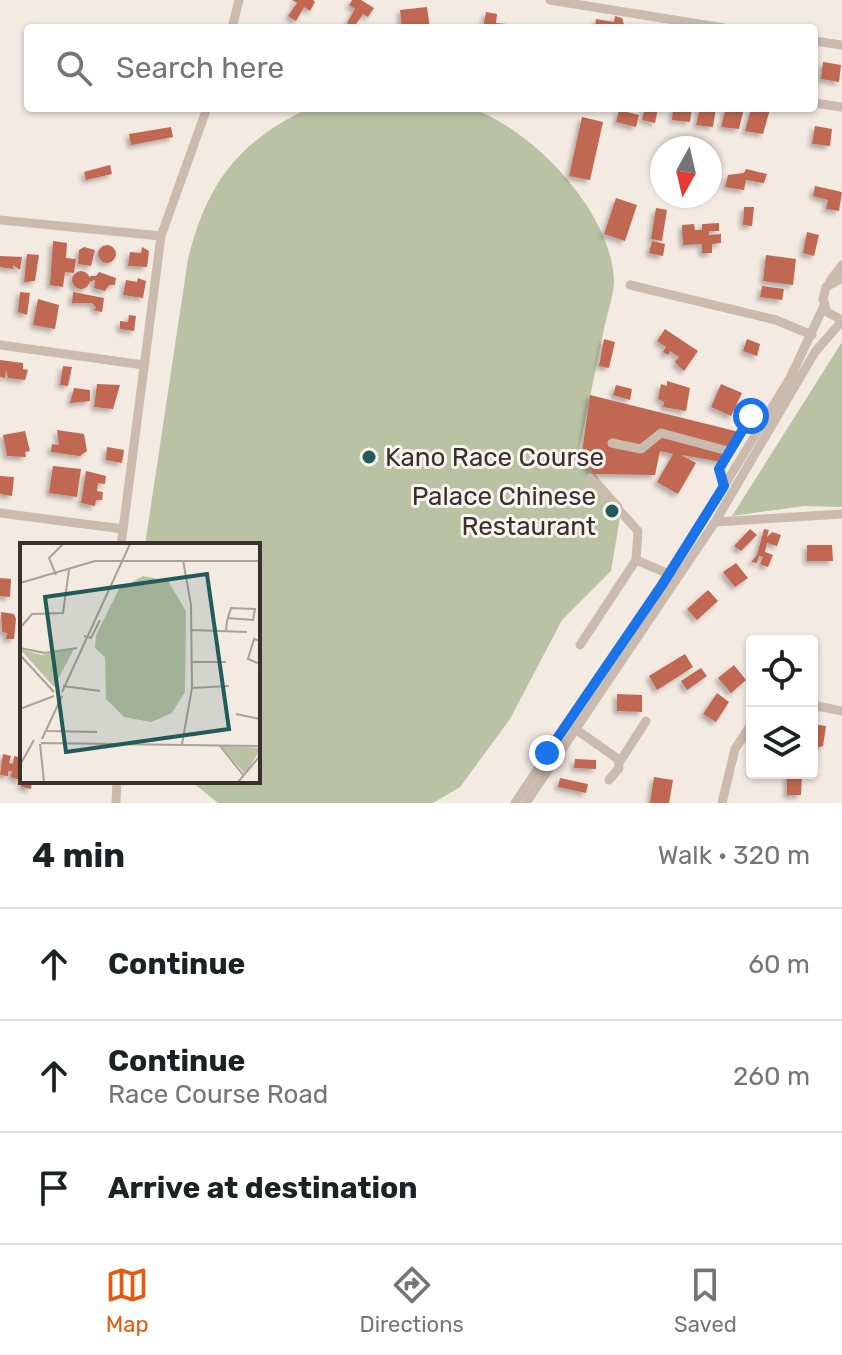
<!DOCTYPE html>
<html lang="en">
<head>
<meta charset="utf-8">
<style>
  :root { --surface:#fff; --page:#f2f2f2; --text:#202124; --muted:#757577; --line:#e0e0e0; --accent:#ea580c }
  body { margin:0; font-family:Rubik,sans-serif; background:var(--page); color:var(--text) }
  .controls { position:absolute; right:24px; bottom:24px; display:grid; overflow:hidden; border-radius:8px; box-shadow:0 2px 6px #0004 }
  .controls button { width:72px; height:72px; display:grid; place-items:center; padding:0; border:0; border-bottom:2px solid var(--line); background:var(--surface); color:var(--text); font:40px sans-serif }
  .compass { position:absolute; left:650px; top:136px; width:72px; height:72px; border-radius:50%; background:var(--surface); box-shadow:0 2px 6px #0004; rotate:188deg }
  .stop { position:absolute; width:24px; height:24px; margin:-18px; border:6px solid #1a73e8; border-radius:50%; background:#fff }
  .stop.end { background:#1a73e8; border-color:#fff; box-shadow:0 2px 8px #0008 }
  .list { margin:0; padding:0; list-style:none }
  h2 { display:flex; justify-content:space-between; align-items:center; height:104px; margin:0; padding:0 32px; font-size:34px }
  h2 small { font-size:26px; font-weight:400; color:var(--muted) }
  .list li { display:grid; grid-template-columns:52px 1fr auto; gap:24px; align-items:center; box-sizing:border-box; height:112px; padding:0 32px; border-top:2px solid var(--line) }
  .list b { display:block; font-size:30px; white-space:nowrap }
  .list p { margin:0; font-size:26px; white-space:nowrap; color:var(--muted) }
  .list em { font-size:26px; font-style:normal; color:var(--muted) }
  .icon { flex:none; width:44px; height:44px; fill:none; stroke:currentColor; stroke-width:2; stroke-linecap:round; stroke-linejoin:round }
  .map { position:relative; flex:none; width:842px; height:803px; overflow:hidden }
  .search { position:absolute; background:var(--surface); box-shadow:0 2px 6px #0004; left:24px; right:24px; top:24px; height:88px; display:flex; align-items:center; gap:20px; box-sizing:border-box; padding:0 28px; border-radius:8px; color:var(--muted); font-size:30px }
  .sheet { height:440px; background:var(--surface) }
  nav { display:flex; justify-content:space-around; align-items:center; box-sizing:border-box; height:112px; border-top:2px solid var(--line); background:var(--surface); font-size:22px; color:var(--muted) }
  nav a { display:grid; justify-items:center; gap:4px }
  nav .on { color:var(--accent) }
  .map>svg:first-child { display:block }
</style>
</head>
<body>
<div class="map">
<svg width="842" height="803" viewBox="0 0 842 803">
  <defs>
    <filter id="shadow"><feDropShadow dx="-3.5" dy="3.5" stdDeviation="2" flood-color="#0004"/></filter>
  </defs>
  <rect width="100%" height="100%" fill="#f3eae2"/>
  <path fill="#b9c2a2" d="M309,108H471C533,130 611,211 614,280C614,295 607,314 604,329C595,371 587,413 578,455L622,505L611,571L562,620L510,719L460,787L433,803H218L191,781H258V545H145L188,259C207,183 238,142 309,108Z
    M842,342V507L804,506L732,516Z"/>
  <path fill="#c16752" filter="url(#shadow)" d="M292,0H313L315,2L310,11L304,7L296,21L288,16L297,3Z
    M352,0H361L374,8L368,17L363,14L354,27L347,23L355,9L349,5Z
    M427,7L430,28H402L400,10Z
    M486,12L497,14L496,23L507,24V28H483Z
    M615,16L622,18L625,28H595L596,19L614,22Z
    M823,62L841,65L839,82L821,79Z
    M645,108H658L655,123L642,120Z
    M673,108H692L690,122L672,120Z
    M700,108H716L713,127L696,125Z
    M726,108H744L739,129L721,127Z
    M751,109H770L763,134L745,131Z
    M619,110L639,115L636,127L616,122Z
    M582,117L603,122L590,180L569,176Z
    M815,126L832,129L830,146L812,144Z
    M171,127L173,137L131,145L129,134Z
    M110,165L112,174L86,180L84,172Z
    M746,169L767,174L764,183L746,180L744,190L725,187L728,175L744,173Z
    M815,186L842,192L839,211L826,209L828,200L813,196Z
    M616,198L637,205L625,241L604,234Z
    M744,207H754L752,226L743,225Z
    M656,208L667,210L662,241L651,239Z
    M719,223V231H709V235L721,234V243L712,244V253H702V244L683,245L682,225L694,224L695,230H702V224Z
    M807,232L819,235L814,256L803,253Z
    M53,241L67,243L66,258L76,259L74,273L65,272L63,287L50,285Z
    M652,241L665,244L663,256L649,253Z
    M98 254a9 9 0 1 1 18 0a9 9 0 1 1-18 0Z
    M84,247L95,250L91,266L78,264L79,250Z
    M142,247L149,251L147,267L128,266L130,252L141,253Z
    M27,254L39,255L35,281L24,282Z
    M766,255L796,259L793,285L763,281Z
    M0,256L22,257L20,270L13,265V269L0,267Z
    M72 280a9 9 0 1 1 18 0a9 9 0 1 1-18 0Z
    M99,272L116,278L115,285H109L105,291L94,288L95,280L89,282L90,276H96Z
    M138,278L146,281L143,298L123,295L126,280L137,282Z
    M762,286L784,289L782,300L760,297Z
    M20,292L30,293L27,315L18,312Z
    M73,292L104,298L102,312L93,310L96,308L92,303H72Z
    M38,299L59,305L55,329L33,325Z
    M129,315L136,316L134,331L120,329V321L128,322Z
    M665,329L698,351L684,371L675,362L679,357L670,351L668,355L663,352L666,347L657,341Z
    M604,339L615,342L609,368L599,366Z
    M747,339L760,344L757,356L743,351Z
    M0,360L23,363V369L28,370L25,380L8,378L6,370L5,378L0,377Z
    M63,366L72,367L68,386L60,385Z
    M667,381L690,388L686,411L663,407L664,402L658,399L661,384L667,386Z
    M97,384L120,385L113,409L94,407Z
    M721,384L742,393L731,416L711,407Z
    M616,385L632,389L630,400L613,395Z
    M74,388L90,390V401L70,403Z
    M590,395L739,432L723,462L681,455L696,463L678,494L657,482L673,454L660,451L655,475L594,474L581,459Z
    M57,430L84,434L87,451L80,456L51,452L52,444L59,445Z
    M25,431L30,451L25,452L26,457L7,456L3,435Z
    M107,447L124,450L122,463L106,460Z
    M53,466L81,469L77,497L49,493Z
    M86,471L106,476L105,484L98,483L97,491L103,492L102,500H96L95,506L81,503Z
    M0,476L14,477L12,496L0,494Z
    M750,529L757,535L741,551L734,546Z
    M764,529L769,530L767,537L772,532L781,535L777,546L767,543L765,552L773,555L768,567L760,564L763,557L759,556L757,563L751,562L757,555Z
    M807,545H832L833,561H807Z
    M736,563L748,578L735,587L723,572Z
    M0,578L11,579L10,597L0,596Z
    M708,590L718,601L697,620L687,609Z
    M1,612L14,614L16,619L14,639H6L7,633L2,632Z
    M685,654L693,667L657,690L649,676Z
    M734,665L746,680L731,693L718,678Z
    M701,668L707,676L687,690L681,681Z
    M717,693L729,702L716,722L703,714Z
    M617,694L642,695V712L617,711Z
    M812,724L826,726L823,746L816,748H812Z
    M3,754L11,756L9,763L13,764L14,756L22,758V781H32L31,789L21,787L22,781L11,777L12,771H8V776L0,775Z
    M575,759L596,760V769L574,768Z
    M787,773H802L801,795H787Z
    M654,777L673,780L669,803H650Z
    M560,778L588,784L586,793L558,787Z"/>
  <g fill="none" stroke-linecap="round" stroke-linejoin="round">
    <path stroke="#cbbaae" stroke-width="9" d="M550,0L724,28
      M232,28L239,0
      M814,41L842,45
      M814,103L842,107
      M0,220L161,236
      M842,278L826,287L823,299L827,312L842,320
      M830,281L842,265
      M630,285L776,320L812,335
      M0,345L144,365
      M612,443L641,449L661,433L728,451
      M590,478L638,531L636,560
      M724,486L719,469L751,416L767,414
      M0,513L123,529
      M715,522L842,514
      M121,545L161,236L207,108
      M580,645L636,560L669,574
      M812,705L842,711
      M574,728L618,759L619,768L609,780
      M619,763L646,721
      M116,803L117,781
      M515,803L690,542L790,378L824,306
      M526,803L715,522L815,352L842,321
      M722,803L735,749L752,723"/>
  </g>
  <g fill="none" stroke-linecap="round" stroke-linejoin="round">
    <path stroke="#1a73e8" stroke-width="10" d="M547,753L662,585L724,486L719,469L751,416"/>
  </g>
  <g fill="#235a5a" stroke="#faf4ef" stroke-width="3">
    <circle cx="369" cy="457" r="8"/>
    <circle cx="612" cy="511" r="8"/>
  </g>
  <g text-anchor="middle" stroke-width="6" stroke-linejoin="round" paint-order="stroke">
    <g font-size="26" fill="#3a302c" stroke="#faf4ef" text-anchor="start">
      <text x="385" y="466">Kano Race Course</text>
      <text x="596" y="505" text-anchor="end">Palace Chinese<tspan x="596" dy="30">Restaurant</tspan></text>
    </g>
  </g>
  <g transform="translate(20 543)">
    <rect width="240" height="240" fill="#f3eae2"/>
    <path d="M123,33L148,38L166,68L165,149L152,170L131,179L104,174L86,156L85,114L75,105L76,92L99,46ZM54,106L34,144L0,106L22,112ZM201,203L240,205V207L225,231Z" fill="#b9c2a2"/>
    <path fill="none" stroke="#a9a099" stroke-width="2" d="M36,32L29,15L43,1M0,40L75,18H240M0,85L12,71L43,70L49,27M171,87L227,89M206,87L207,78L211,65L235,66L233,77L208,75M64,93L71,95L80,77M240,98L234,96L228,116L240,121M0,105L25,110L57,105M0,112L34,149M171,119H206M43,143L80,148M172,145L209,143M42,149L110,1M0,166L34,153M216,171L240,176M27,188L77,189M22,196L42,153M21,200L240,203M20,201L24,239M162,201L172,145L171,62L163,17M200,203L224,233M0,222L14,197M218,239L240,213"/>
    <path fill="#235a5a" fill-opacity="0.15" stroke="#235a5a" stroke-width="4" d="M187,31L209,186L46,209L25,54Z"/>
    <rect width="240" height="240" fill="none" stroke="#3a302c" stroke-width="4"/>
  </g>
</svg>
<div class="controls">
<button><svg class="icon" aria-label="locate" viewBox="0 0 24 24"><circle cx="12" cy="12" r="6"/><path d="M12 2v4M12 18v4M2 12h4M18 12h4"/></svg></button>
<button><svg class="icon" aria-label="layers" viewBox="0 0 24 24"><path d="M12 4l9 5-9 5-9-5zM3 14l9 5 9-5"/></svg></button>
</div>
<svg class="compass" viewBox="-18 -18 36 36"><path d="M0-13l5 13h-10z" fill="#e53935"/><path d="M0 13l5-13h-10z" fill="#757577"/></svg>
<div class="stop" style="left:751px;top:416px"></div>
<div class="stop end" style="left:547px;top:753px"></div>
<div class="search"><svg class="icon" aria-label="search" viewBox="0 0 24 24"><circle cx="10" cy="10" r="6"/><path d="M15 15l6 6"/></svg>Search here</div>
</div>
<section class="sheet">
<h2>4 min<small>Walk · 320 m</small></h2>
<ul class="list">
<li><svg class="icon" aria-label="ahead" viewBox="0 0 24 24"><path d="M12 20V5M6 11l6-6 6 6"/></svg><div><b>Continue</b></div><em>60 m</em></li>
<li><svg class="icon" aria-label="ahead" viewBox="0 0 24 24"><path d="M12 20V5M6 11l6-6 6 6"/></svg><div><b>Continue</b><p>Race Course Road</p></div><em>260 m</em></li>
<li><svg class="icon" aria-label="arrive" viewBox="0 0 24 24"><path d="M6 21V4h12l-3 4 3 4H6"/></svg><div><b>Arrive at destination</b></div></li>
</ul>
</section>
<nav>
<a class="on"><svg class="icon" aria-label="map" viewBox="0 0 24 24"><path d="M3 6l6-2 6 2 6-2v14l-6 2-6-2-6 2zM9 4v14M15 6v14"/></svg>Map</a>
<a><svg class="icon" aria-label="directions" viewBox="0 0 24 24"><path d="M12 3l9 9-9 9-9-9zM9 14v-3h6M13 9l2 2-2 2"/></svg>Directions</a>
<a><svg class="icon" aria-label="saved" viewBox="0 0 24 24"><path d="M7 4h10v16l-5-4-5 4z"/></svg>Saved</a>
</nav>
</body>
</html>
